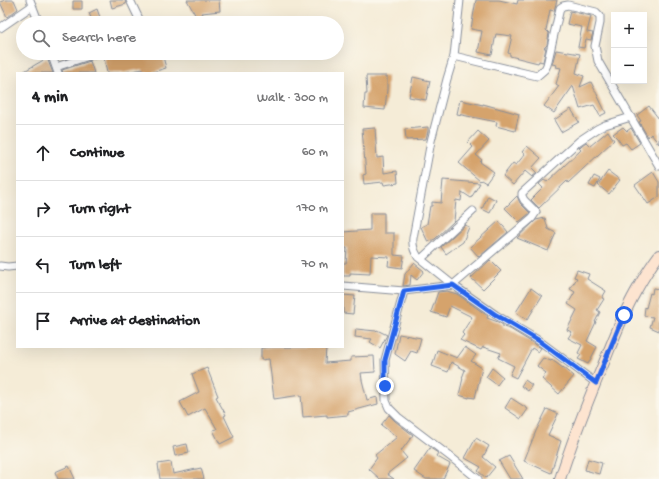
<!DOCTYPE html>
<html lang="en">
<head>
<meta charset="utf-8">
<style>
  :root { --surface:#fff; --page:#f6f6f6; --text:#202124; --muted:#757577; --line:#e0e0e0 }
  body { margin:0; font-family:"Gochi Hand",sans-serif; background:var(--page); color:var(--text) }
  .controls { position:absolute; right:12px; top:12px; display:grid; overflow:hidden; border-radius:0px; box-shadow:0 4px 16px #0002 }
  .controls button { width:36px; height:36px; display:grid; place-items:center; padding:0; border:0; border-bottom:1px solid var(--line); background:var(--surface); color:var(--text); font:20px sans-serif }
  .stop { position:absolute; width:12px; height:12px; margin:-9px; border:3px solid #2563eb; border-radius:50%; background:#fff }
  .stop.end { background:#2563eb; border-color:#fff; box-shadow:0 1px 4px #0008 }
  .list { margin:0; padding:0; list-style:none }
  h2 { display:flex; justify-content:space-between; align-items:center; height:52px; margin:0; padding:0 16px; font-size:17px }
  h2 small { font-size:13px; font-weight:400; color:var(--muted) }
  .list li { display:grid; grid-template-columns:26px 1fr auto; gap:12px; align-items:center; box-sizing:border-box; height:56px; padding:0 16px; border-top:1px solid var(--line) }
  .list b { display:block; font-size:15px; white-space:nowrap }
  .list em { font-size:13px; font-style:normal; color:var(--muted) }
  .icon { flex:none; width:22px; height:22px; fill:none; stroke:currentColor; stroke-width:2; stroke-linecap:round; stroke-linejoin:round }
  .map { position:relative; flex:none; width:659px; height:479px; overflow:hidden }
  .search { position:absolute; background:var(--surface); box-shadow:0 4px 16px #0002; left:16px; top:16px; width:328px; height:44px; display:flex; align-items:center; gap:10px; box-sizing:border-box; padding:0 14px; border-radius:22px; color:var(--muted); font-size:15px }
  .panel { position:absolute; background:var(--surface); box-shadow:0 4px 16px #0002; left:16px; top:72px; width:328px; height:276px; border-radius:0px }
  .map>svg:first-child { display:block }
</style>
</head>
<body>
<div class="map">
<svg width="659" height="479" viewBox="0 0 659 479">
  <rect width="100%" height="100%" fill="#fbf7ec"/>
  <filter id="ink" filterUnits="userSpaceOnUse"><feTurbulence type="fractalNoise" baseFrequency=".025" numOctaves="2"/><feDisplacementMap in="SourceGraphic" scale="8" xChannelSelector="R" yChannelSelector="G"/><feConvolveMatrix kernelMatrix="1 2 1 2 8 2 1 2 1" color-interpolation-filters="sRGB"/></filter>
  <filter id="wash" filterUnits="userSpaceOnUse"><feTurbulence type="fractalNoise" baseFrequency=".012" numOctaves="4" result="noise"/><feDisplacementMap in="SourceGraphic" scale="16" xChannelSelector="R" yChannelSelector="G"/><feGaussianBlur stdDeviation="0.9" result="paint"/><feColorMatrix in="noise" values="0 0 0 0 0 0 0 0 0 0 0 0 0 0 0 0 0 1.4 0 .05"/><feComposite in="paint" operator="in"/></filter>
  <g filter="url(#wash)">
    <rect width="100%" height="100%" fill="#f5ecd7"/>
    <g id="blocks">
      <path fill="#d5a36c" d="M5,0H14L18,9L7,17L0,2Z
        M110,0H125L126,4L112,8Z
        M187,0H219L220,11L202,13L204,17L198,20Z
        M476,0H499L517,4L518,0H557L554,11L550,10L546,30L549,33L547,45L544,48H546L543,62L539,61L538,63L510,56V54L508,53L512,36L496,34L492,55L478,52L482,31L471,29Z
        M73,1H82V9H73Z
        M97,9L102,23H93L89,13Z
        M570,11L591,16L587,32L593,33L591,40L586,39L584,48L578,47L582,27L567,24Z
        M556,50L580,54L576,73L584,76L580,87L591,82L606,113L600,116L594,105L580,109L573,86L554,113L544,106L559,86L556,84L561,68L556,67L557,65L552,64Z
        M63,53H82L65,59Z
        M103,53H162L166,68L153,72V73H143V69L122,73H107Z
        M47,58L53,73H21Z
        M90,61L94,73H63L62,70Z
        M366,76H387V89L385,110L364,108L365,94H367Z
        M413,77L430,81L426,100L409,97Z
        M460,100L483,105V104L519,114L515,131L496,126L497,122L457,114Z
        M649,106L659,119V144L651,134L648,137L639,122L641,121L637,115Z
        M571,109L579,122L561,132L554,120Z
        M428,127V131L426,139L406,140L405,129Z
        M623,127L627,131L631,128L640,143L631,149L626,143L622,145L617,138L613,134Z
        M375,128L377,158L383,157L384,173L397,171L398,183L384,185L383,182L364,184L363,175L366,174L362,129Z
        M478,131L489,141L476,155L482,160L480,162L494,172L486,183L481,180L480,181L459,163L473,147L468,142Z
        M608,131L614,140L568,183L567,181L539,208L531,200L543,188L539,184L544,180L547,182L581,150L579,148L582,145L586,142L590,146Z
        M527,146L541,158L532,168L537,173L532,177L525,171L513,185L503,176L513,163L516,165L525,154L522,152Z
        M608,171L620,180L609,194L598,185Z
        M653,172L659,182V197L648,204L635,185Z
        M594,176L600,179L595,188L589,185Z
        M443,180L480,183L471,198L462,192L461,201L456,200L454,221L435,239L428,242L421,227L427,224L430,206H432V202L441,203Z
        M488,196L496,200L490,213L482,209Z
        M517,196L520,203L530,213L519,222L505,208Z
        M370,213H384V233H394V255L404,256L402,268L388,266L389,257L371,256L370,274L350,273V276H343V263H346L347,248H343V232L370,230Z
        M545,218L548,229L556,233L548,251L517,238L536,220Z
        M499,221L508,232L479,257L470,247Z
        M465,225L469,227L463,242L446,254L441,247Z
        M490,260L501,271L483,289L471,278Z
        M414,263L424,271L417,280L411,275L410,285L403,286L405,274Z
        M577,270L589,274L587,279L606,291L602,298L604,299L597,310L600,312L595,322H596L587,341L597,347L588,364L578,359L581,355L578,353L582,345L568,338L572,332L567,330L577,310L568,304L575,292L570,289L577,278L574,277Z
        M531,288L542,296L527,320L516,312Z
        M653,288L659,289V331L650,327L653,317L644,316L645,307L646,308L650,293L652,294Z
        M447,291L457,294L488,316L487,318L498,322L503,325V327L510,329L541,348L538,352L532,348L516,378L510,375L514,366L498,358L501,353L483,347L481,350L460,340L464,335L462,333L472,317L450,306L446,317L431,312L438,292Z
        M343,295L355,296L353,314L343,313Z
        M356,329L376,331L377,330L387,335L380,348L370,342L372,339L355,337Z
        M399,334L421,338L417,353L411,351L405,361L395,354Z
        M271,347H326L325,363L351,361V357L374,356L375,372L361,373L362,380L367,400L377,397L378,404L348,412V415L327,417V415L303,417L301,395L274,399L269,359L261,360V348Z
        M465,347L476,355L471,361L482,368L475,398L469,397V398L459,395L463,378H462L465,370L451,362L448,372L432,366L437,350L457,358Z
        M543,358L551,361L552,360L563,368V367L574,376L559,394L542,379L546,373L537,366Z
        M207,368L218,396L216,397L226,415L224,416L234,437L220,444L213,430L217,429L205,408L188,417L180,402L199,392L192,374Z
        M492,368L503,377L497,385L486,377Z
        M525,380L532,385L528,391L521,386Z
        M511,398L528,409L521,419L505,408Z
        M547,409L558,414L548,435L561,441L551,473L524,461L536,431Z
        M389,415L395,421L413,435L401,451L407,458L387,474L394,479H380L369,469L377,458L375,455L397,437L381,425Z
        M476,438L489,446L483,457L495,467L486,478L478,471L481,467L465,458Z
        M187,444L189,453L175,456L173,447Z
        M430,448L438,453L436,456L450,464L443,479H426L414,471Z
        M509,456L523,479H510L499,461Z
        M588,459L602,463L599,474L585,470Z
        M171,462L173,474L201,468L204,479H160L158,464Z
        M69,466L75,479H58L55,472Z"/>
    </g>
  </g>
  <g filter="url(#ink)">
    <use href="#blocks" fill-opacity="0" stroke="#888e9a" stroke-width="1"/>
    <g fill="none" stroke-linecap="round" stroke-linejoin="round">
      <defs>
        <path id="street" d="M30,0L39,23
          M130,0L141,23
          M460,0L454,56L447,79L431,141L413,238C412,246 414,251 418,257L453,285L496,315L538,340L596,383
          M0,28L32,6
          M51,53L58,73
          M454,56L537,76L545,69L547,65L560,8L563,6L568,5L596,12L600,16V23L595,46L598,61L659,166
          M56,67L98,53
          M421,259L473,211
          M0,266L8,267L17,266
          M343,286L404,291L453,285L532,218L536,212L524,200L522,196V193L579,141L597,129L605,125L631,117
          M404,291L385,360L386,401L389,408L398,417L452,458L478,479"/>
        <path id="secondary" d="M560,479C572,441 587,403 603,365C613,341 622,316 635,293C642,280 650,267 659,255"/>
      </defs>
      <use href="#street" stroke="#888e9a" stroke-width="9"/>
      <use href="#secondary" stroke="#888e9a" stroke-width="12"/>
      <use href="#street" stroke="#fff" stroke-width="7"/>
      <use href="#secondary" stroke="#fde4d0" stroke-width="10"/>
    </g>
  </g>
  <g fill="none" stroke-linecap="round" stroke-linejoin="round" filter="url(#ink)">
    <path stroke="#2563eb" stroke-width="5" d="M385,386V360L404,291L453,285L496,315L538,340L596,383L624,315"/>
  </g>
</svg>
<div class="controls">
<button>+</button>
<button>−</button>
</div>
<div class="stop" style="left:624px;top:315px"></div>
<div class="stop end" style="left:385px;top:386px"></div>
<div class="search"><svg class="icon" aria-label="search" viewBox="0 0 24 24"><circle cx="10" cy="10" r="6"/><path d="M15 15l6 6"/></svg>Search here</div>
<section class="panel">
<h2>4 min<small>Walk · 300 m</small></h2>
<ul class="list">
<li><svg class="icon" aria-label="ahead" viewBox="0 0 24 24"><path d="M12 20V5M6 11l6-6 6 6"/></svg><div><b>Continue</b></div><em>60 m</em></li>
<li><svg class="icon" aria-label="right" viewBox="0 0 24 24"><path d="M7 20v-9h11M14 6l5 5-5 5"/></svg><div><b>Turn right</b></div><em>170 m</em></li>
<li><svg class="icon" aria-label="left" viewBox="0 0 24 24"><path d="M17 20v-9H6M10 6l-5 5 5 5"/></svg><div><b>Turn left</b></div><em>70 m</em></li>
<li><svg class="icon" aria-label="arrive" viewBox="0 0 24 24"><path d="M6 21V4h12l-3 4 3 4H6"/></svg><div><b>Arrive at destination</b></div></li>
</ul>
</section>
</div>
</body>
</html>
